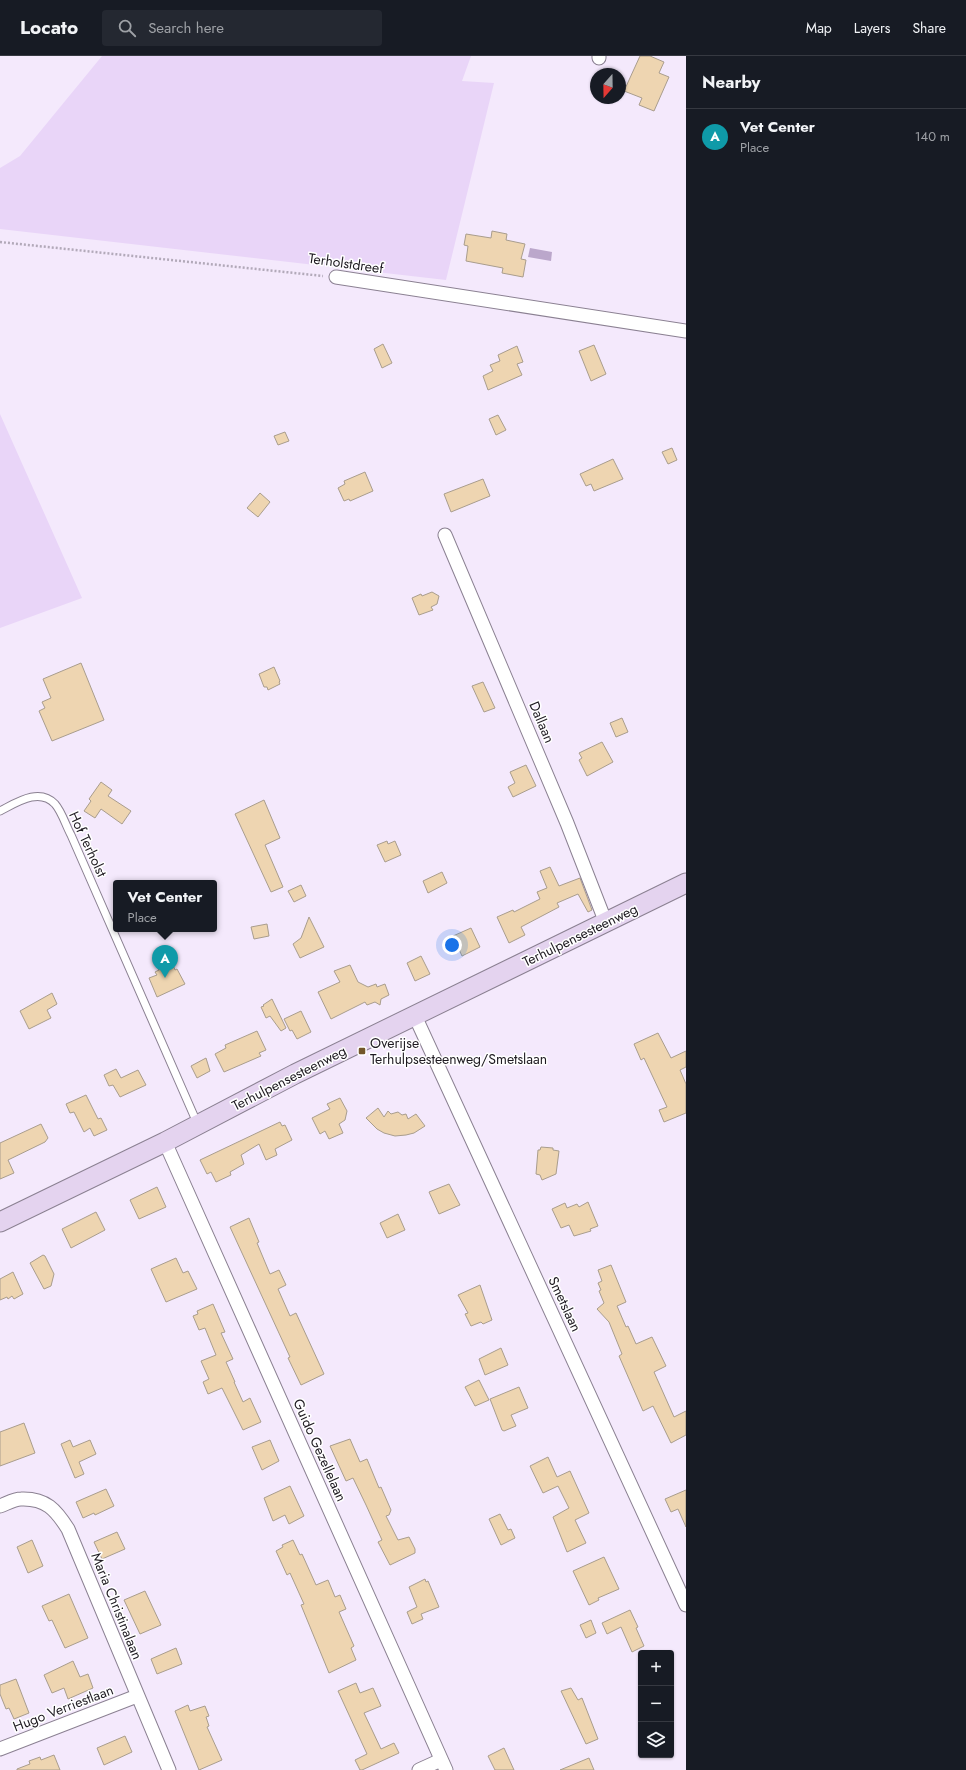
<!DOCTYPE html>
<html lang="en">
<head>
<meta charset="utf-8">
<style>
  :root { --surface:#171b24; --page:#242831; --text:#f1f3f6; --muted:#9ea1a6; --line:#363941; --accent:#db2777 }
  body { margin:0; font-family:Jost,sans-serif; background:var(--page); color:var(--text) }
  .controls { position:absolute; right:12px; bottom:12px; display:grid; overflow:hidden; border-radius:4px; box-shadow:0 1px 3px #0004 }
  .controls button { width:36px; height:36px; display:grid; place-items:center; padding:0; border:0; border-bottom:1px solid var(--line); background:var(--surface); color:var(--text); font:20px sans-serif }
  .compass { position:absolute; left:590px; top:12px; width:36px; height:36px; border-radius:50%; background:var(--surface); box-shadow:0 1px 3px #0004; rotate:200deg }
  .you { position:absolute; left:452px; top:889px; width:14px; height:14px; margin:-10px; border:3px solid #fff; border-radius:50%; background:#1a73e8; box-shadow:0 0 0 6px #1a73e833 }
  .badge { display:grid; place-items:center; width:26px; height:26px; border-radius:50%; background:var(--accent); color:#fff; font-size:13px; font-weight:700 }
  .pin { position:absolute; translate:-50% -33px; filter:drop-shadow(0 1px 2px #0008) }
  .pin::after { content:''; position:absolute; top:21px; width:14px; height:12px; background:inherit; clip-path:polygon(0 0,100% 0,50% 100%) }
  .popup { position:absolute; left:113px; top:824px; width:104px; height:52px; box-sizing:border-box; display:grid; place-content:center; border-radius:4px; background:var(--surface); filter:drop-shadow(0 1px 3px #0005); font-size:13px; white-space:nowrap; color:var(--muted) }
  .popup b { font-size:15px; color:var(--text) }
  .popup::after { content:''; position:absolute; left:50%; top:100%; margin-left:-8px; border:8px solid transparent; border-top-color:var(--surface) }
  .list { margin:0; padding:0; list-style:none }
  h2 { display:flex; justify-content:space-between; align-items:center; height:52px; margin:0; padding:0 16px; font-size:17px }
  h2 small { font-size:13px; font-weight:400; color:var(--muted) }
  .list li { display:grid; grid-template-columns:26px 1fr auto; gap:12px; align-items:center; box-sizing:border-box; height:56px; padding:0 16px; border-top:1px solid var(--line) }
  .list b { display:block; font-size:15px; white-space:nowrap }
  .list p { margin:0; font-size:13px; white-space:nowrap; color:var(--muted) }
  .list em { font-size:13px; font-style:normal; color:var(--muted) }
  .icon { flex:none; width:22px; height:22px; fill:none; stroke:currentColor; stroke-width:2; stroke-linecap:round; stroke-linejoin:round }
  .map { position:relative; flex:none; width:686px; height:1714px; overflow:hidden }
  header { display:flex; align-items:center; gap:24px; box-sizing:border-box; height:56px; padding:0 20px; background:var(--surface); border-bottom:1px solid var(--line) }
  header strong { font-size:19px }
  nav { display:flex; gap:22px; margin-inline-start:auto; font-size:14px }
  .search { width:280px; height:36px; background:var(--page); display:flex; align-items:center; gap:10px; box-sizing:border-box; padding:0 14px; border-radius:4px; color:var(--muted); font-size:15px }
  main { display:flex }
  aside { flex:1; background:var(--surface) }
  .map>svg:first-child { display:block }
</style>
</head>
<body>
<header>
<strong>Locato</strong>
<div class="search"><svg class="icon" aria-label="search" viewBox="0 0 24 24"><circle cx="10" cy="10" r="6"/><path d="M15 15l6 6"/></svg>Search here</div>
<nav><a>Map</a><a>Layers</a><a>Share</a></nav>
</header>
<main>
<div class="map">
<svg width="686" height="1714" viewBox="0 0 686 1714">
  <rect width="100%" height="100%" fill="#f4e9fc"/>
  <path fill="#e9d5f8" d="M102,0H471L462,25L494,27L446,224L0,173V112L20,100Z
    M0,358L82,542L0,572Z"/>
  <path fill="#bba7cb" d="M530,192L552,196L551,205L528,201Z"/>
  <path fill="#eed5b1" stroke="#a99d8d" d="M640,0H650L664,6L659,17L669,21L654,55L639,49L642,42L624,35Z
    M492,175L507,178L506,184L525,188L521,203L526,204L523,221L502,217L503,212L466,205L468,190L464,189L466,178L491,182Z
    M383,288L392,307L382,312L374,293Z
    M594,289L606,318L591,325L579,295Z
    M517,290L523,306L517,308L522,319L488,334L483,320L493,315L490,309L500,305L498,299Z
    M498,359L506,374L496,379L489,363Z
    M285,376L289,385L278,389L274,380Z
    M672,392L677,404L668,408L662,396Z
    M613,403L623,423L594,435L591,428L586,430L580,418Z
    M365,416L373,435L350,445L349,443L344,445L338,432L345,428L344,425Z
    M483,423L490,440L451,456L444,438Z
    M260,437L270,446L258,461L247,452Z
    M432,536L439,540L437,548L431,551L433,554L419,559L412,542L421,538L422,540Z
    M81,607L104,664L52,685L39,655L45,652L42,646L51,642L43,623Z
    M274,611L280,625L279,626L280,628L268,634L267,631H264L259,618Z
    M483,626L495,652L484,656L472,630Z
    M622,662L628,676L616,681L610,667Z
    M602,686L613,706L587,720L579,704L582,702L579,697Z
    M526,709L536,730L513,741L508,731L515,727L510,716Z
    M101,726L112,734L108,740L131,755L122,768L101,753L95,762L84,755L91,745L89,743Z
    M264,744L280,782L265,789L283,831L271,836L235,758Z
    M387,785L388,788L395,785L401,799L385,806L377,789Z
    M550,811L559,830L580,822L592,854L588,856L578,838L557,847L559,851L521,871L525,879L509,887L497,861L513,854L514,856L540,843L537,836L547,832L540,815Z
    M442,816L447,827L428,837L423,825Z
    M301,829L306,840L294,846L288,835Z
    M309,861L324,891L300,902L293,888L301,882Z
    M267,868L269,880L254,883L251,871Z
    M471,872L480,891L462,900L453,880Z
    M421,900L430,918L415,925L407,907Z
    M168,904L171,910L173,909L175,914L177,913L185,928L157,941L149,922L157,919L155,916L159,914L156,909Z
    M350,909L358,926L368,931L376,928L377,931L385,928L389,939L381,943L380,949L375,946L367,949L365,946L331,963L318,936L340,926L334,915Z
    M52,937L57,948L47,954L51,962L29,973L20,955Z
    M272,943L286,972L281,975L270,960L266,962L261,951L264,950L263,949Z
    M301,955L311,976L297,983L292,974L290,975L284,963Z
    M257,975L266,994L259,997L261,1000L224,1016L215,998L226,992L225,989Z
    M658,977L671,1002L686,995V1011L680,1014L686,1028V1057L664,1066L659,1054L667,1051L644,1002L641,1004L634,988Z
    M206,1002L210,1015L197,1022L191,1010Z
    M116,1013L121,1022L138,1014L146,1029L120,1041L113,1029L109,1030L104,1019Z
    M86,1039L98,1063L101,1062L107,1074L94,1080L90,1072L84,1076L74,1056L70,1057L66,1048Z
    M340,1042L347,1055L345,1064L339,1068L343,1077L329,1083L325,1075L320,1078L312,1062L330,1053L327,1048Z
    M378,1052L384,1061L388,1055L391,1058L398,1056L402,1059L406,1058L408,1063L416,1058L425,1070L414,1077L406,1079L395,1080L384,1077L377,1073L366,1062Z
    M280,1066L282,1070L285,1069L292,1084L275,1093L277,1099L266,1104L259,1088L241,1099L244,1108L230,1116L231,1119L216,1126L211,1116L207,1118L200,1104Z
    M41,1068L48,1082L45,1086L8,1104L14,1117L0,1123V1087Z
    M541,1091L553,1092V1094L559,1095L556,1118L542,1124L540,1119L536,1118L538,1094H540Z
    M449,1128L460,1149L439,1158L429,1136Z
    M157,1131L166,1151L139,1163L130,1144Z
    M588,1146L598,1170L590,1173L591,1175L574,1180L569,1169L561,1172L552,1153L565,1147L567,1152L577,1148L579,1151Z
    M96,1156L105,1174L71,1192L62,1173Z
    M398,1158L405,1174L387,1182L380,1167Z
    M249,1162L259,1186L257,1187L270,1218L279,1214L286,1229L278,1233L290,1260L296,1257L324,1318L301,1329L288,1302L290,1301L230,1171Z
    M43,1199L45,1200L54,1218L51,1230L44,1233L30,1207Z
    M176,1202L183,1217L188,1215L197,1233L166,1246L151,1213Z
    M611,1209L626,1246L617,1250L626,1271L628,1270L636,1288L652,1281L666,1310L654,1316L674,1361L686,1355V1379L671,1387L653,1350L643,1355L619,1300L622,1298L609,1266L597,1253L604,1247L599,1235L601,1234L598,1227L602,1225L598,1214Z
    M13,1216L23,1238L14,1243L12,1240L8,1243L7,1241L0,1244V1223Z
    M480,1229L492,1264L483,1268L481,1266L471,1270L465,1258L468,1257L458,1239Z
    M213,1248L225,1276L221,1277L233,1303L226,1306L235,1326H234L243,1346L250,1342L261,1366L243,1374L222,1332L208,1338L203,1326L209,1323L201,1305L216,1299L205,1272L199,1274L193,1260L198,1258L197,1255Z
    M501,1292L508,1309L485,1319L479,1303Z
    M479,1324L489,1344L475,1350L465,1331Z
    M519,1331L528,1352L511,1359L516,1370L504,1375L502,1374L490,1343Z
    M24,1367L35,1397L0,1410V1376Z
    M350,1383L360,1406L367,1403L379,1432L381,1431L391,1454L389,1459L386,1460L398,1484L409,1481L415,1493V1497L390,1509L378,1486L382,1484L366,1449L353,1422L346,1425L330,1390Z
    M70,1384L73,1391L90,1384L96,1398L79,1406L84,1418L75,1422L61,1388Z
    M270,1384L279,1405L262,1414L252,1391Z
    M548,1401L557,1421L570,1415L589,1457L575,1464L586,1487L567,1496L553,1461L569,1452L558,1430L543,1437L530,1410Z
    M290,1430L304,1460L289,1468L285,1459L273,1465L264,1442Z
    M106,1433L114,1450L95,1459L94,1457L83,1462L76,1446Z
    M686,1434V1471L678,1453L671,1456L665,1443Z
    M500,1458L508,1474L511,1473L515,1482L501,1489L489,1463Z
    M117,1476L125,1493L102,1503L94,1486Z
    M32,1484L43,1510L28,1517L17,1491Z
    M293,1484L300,1499L302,1498L316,1529L328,1524L335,1541L340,1539L346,1553L339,1556L354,1590L351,1592L356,1604L329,1617L301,1549L304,1548L290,1517L287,1519L276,1495L283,1491L282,1489Z
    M604,1501L619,1533L598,1542L599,1544L589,1549L573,1515Z
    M425,1523L426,1526L428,1525L439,1551L421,1558L423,1563L412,1568L407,1556L417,1551L409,1531Z
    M145,1535L161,1569L140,1578L124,1544Z
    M69,1538L88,1582L65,1592L52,1564L49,1565L42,1550Z
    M630,1554L638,1571L636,1572L644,1590L632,1596L621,1571L607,1578L602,1567Z
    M591,1564L596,1577L586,1582L580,1569Z
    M176,1592L182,1608L157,1618L151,1603Z
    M73,1605L80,1621L88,1618L93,1632L68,1643L64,1632L52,1637L44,1619Z
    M16,1623L29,1657L14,1663L9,1652L6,1653L0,1638V1629Z
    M356,1627L360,1637L373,1632L381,1650L364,1657L381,1693L394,1687L399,1697L362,1714H360L355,1704L367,1698L338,1635Z
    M571,1632L578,1644L582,1642L598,1683L586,1688L561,1635Z
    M188,1649L190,1655L205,1650L209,1660L206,1661L209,1670L207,1671L222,1704L199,1714L175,1655Z
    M125,1680L132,1696L104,1709L97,1692Z
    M504,1692L514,1714H495L488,1700Z
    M54,1699L60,1714H17V1713L30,1708L29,1705L40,1701L41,1704Z
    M589,1702L594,1714H560Z"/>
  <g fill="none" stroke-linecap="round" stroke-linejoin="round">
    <defs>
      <path id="service" d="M0,755C16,747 39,731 55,748C62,756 66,770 71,779L198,1069"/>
      <path id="minor" d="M599,2V0
        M336,221L686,275
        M445,479L567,767L606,867
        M415,960L686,1549
        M165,1086L446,1714
        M0,1450C6,1448 14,1443 21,1443C46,1442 56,1454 68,1473L169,1714
        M0,1693L137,1640
        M419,1714L441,1704"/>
      <path id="secondary" d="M0,1166L165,1086L295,1018L686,827"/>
    </defs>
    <use href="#service" stroke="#8b8192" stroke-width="9"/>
    <use href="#minor" stroke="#8b8192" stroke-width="15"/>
    <use href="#secondary" stroke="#8b8192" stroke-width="21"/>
    <path stroke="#b2a9b9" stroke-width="2.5" stroke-dasharray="2 2" stroke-linecap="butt" d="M0,186L323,220"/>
    <use href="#service" stroke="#fff" stroke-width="7"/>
    <use href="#minor" stroke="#fff" stroke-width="13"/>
    <use href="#secondary" stroke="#e4d3ef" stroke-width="19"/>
  </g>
  <rect fill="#73572a" stroke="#fff" stroke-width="1.5" x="358" y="991" width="8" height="8" rx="2"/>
  <g text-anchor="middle" stroke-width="3" stroke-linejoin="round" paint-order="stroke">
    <g font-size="14" fill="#1e1a21" stroke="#fff">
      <text transform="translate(346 207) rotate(8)" y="5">Terholstdreef</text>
      <text transform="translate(542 666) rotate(67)" y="5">Dallaan</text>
      <text transform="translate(88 788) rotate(65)" y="5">Hof Terholst</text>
      <text transform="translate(580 879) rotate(-26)" y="5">Terhulpensesteenweg</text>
      <text transform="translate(289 1022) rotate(-27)" y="5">Terhulpensesteenweg</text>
      <text transform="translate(565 1248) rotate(65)" y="5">Smetslaan</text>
      <text transform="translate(320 1394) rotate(66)" y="5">Guido Gezellelaan</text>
      <text transform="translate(117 1550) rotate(68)" y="5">Maria Christinalaan</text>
      <text transform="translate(63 1652) rotate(-21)" y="5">Hugo Verriestlaan</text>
    </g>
    <g font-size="14" fill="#1e1a21" stroke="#fff" text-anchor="start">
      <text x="370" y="992">Overijse<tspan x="370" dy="16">Terhulpsesteenweg/Smetslaan</tspan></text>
    </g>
  </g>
</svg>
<div class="controls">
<button>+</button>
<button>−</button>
<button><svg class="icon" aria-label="layers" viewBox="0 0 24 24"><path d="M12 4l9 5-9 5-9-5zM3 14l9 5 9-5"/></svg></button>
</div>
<svg class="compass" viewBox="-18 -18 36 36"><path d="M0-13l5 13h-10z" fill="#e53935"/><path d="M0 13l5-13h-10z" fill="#9ea1a6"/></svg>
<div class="you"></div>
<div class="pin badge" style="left:165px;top:922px;background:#0f9aa8">A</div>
<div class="popup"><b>Vet Center</b>Place</div>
</div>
<aside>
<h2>Nearby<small></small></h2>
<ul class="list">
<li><span class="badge" style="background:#0f9aa8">A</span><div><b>Vet Center</b><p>Place</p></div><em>140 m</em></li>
</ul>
</aside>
</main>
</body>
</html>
